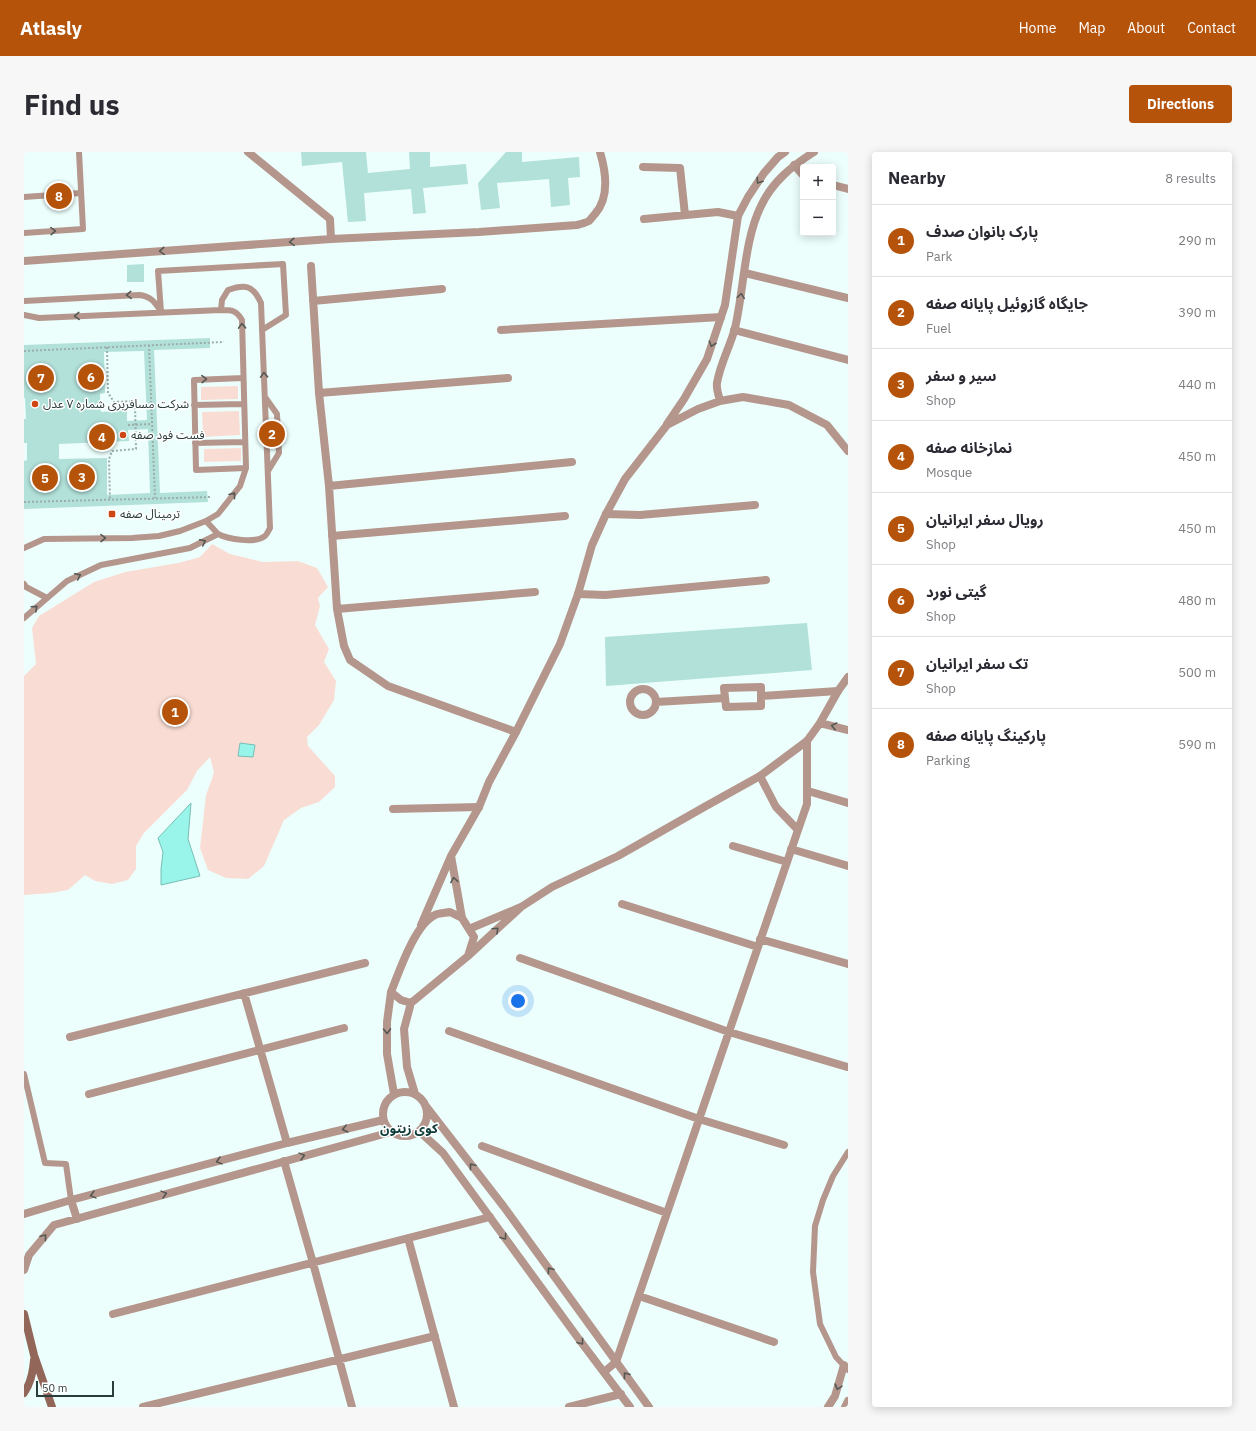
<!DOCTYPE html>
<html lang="en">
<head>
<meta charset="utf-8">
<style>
  :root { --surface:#fff; --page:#f7f7f7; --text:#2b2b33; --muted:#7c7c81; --line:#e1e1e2; --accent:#b45309 }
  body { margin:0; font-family:"IBM Plex Sans","Noto Sans Arabic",sans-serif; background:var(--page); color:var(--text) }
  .controls { position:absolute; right:12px; top:12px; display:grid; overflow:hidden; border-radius:4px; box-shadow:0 2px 10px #0003 }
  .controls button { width:36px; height:36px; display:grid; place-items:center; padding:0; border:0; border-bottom:1px solid var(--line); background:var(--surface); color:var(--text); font:20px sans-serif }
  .scale { position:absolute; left:12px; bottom:10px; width:78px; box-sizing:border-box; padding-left:4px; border:2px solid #2a3d3a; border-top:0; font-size:11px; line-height:14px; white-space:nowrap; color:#2a3d3a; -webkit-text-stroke:3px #fff; paint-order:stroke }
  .you { position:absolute; left:494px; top:849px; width:14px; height:14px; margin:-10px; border:3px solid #fff; border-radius:50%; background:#1a73e8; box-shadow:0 0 0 6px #1a73e833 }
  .badge { display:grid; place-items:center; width:26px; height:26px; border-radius:50%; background:var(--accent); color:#fff; font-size:13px; font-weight:700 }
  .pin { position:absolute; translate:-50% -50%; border:2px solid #fff; box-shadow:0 1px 4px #0006 }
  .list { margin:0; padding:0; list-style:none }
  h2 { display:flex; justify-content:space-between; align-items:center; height:52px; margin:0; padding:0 16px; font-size:17px }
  h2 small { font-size:13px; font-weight:400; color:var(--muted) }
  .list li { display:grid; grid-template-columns:26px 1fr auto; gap:12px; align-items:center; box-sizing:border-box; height:72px; padding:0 16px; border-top:1px solid var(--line) }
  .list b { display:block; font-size:15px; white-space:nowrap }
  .list p { margin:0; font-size:13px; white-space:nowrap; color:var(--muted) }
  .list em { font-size:13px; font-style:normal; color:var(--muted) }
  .map { position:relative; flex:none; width:824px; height:1255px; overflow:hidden; border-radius:4px }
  header { display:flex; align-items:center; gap:24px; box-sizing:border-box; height:56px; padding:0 20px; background:var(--accent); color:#fff }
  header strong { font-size:19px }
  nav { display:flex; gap:22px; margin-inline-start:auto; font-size:14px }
  .intro { display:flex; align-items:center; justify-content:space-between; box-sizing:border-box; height:96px; padding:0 24px }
  h1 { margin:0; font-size:28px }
  .button { padding:10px 18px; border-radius:4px; background:var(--accent); color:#fff; font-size:14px; font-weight:700 }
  main { display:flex; gap:24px; padding:0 24px }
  aside { flex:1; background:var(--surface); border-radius:4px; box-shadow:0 2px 10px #0003 }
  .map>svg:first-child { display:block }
</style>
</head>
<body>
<header>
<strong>Atlasly</strong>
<nav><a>Home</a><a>Map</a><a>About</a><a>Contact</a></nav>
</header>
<div class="intro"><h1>Find us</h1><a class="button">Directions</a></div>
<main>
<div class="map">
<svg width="824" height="1255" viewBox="0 0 824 1255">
  <rect width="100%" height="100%" fill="#ecfffc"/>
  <path fill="#f9ddd4" d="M214,234V247L177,248V235Z
    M215,259L216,283L179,285L178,260Z
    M217,296V309L180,310V297Z
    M188,392L206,402L239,410L274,409L293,416L304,435L294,446L296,454L291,473L305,497L300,510L312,529L310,548L295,573L283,585L284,594L311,624V635L295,650L277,656L260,668L240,714L224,727L202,726L184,718L176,696L182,643L190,621L186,605L173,619L163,638L120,681L112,694V717L104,728L88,732L71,729L61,723L44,738L27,741L0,743V524L12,512L8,476L15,464L70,430L101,420L154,411L176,405Z"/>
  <path fill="#99f5ea" stroke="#78beb5" d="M216,591L231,593L229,605L214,604Z
    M167,651L164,687L176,724L137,733V717L139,700L134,686Z"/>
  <path fill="#b2e1da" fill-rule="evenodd" d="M277,0H342L344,21L386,17L385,0H406V15L442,12L444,32L399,36L402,61L389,62L387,37L340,41L342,69L324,70L318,10L278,14Z
    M482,0H498V10L555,5L556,25L544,26L546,53L527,55L525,27L473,31L476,56L457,58L454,31Z
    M120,112V130H103V113Z
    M186,186V196L130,198L136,341L183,339L184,350L0,357V309L3,308V291H0V267H2L1,246H0V193ZM120,199L123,268L103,269V258L77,260L76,242L81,241L80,200ZM124,277L126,341L83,343V306L35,307V292L105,289L104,278Z
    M783,471L788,518L582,534L581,485Z"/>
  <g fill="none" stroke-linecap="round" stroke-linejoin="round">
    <path stroke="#9baeab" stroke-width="2" stroke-dasharray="2 2" stroke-linecap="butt" d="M125,193L131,346
      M83,195L84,241L90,250L111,249L112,297L88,299L85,307L86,348
      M0,199L200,190
      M104,273L128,272
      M0,350L188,345"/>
    <path stroke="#b5968c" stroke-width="6" d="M0,45L57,41
      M0,81L59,77L55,0
      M0,149L115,143C126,144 130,149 136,158
      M137,160L134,119L259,112L262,163L238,178
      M0,163L15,166L197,158C208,158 212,158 218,168L222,316L216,334L194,362L182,369L156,379L135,384L108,386L20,387L0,396
      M219,226L170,228L172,318L222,316
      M241,245L253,262L255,301L244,319
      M170,253L220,252
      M171,291L221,290
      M182,369L194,382
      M0,432L2,435L23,446
      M0,466L43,429L77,413L166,396L194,382C204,387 231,392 241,384C243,382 245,378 246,376L237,151C229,133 221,132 204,138L198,148L197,158
      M0,922L21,1011L42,1012L47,1048
      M824,1000L809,1024L799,1048L791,1074L789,1120L796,1172L812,1205L824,1218"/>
    <path stroke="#b5968c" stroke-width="8" d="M224,0L306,67L307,87
      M770,13L779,23
      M619,15L656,16L661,63
      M809,33L824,37
      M620,67L694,60L714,64
      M0,109L307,87L455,80L553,73C557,72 561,71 565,69C567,67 569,64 571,62C586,45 582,20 576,0
      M287,114L295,241L305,334L313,457L320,494L326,508L364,534L492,580
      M721,121L824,146
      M289,149L418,137
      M477,178L697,165
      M710,178L824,208
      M295,241L484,226
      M305,334L548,310
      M582,362L616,363L731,353
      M308,384L541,364
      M554,442L581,443L742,428
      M313,457L511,440
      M737,535V554L702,555L700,536Z
      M606 550a13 13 0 1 1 26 0a13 13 0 1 1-26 0Z
      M737,544L814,539
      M632,550L701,546
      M736,624L752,655L774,678L783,652V589
      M784,639L824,651
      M369,657L455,655
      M709,694L763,710
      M767,697L824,714
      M598,752L734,795
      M736,787L824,812
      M496,806L705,880L823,915
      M220,841L263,991
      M425,879L675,967L760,993
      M46,885L341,811
      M65,942L320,876
      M458,994L643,1061
      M260,1009L289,1111L328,1255
      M384,1086L430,1255
      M615,1144L750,1190
      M89,1162L466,1065
      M580,1220L592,1210L774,678
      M119,1255L411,1184
      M545,1255L597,1242"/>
    <path stroke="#b5968c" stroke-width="8" d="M696,249C695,244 692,237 693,231C696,212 706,195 711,176C720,138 720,88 737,54C748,30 768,14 790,0
      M643,272L660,247L683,207L701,153L714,64L724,45L740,21L754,5L761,0
      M796,571L824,578
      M427,704L455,655L465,630L492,580L536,492L554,442L568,393L582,362L601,327L643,273L674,257L696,249L719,245L765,253L803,273L824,299
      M497,755L528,735L594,704L682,654L736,624L783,589L796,571L814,539L824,525
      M426,760L438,766L450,785L444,804L387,851L377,848L367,840C375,820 391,772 411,763C415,761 421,761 426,760Z
      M397,773L427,704L438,766
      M444,804L497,755L445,777
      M367,840L363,870V902L370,942
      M387,851L380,877L383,915L391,942
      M359 962a22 22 0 1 1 44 0a22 22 0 1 1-44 0Z
      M401,953L480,1055L625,1255
      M395,979L419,1001L557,1190L606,1255
      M47,1048L53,1067
      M0,1062L47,1048L263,991L359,968
      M0,1118L5,1103L30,1073L367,980
      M804,1255L811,1244L820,1213
      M821,1255L824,1249"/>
    <path stroke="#926658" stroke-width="8" d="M0,1162L10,1203L28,1255
      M0,1241C7,1231 9,1221 10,1208"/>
  </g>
  <defs><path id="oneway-chevron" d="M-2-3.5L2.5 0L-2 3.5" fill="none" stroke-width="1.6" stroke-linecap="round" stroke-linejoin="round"/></defs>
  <g stroke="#545853">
    <use href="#oneway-chevron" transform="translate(735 29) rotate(124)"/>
    <use href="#oneway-chevron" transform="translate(29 79) rotate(-3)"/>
    <use href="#oneway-chevron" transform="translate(268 90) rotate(176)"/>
    <use href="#oneway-chevron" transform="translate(138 99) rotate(176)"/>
    <use href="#oneway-chevron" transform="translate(105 143) rotate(177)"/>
    <use href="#oneway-chevron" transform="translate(717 144) rotate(-82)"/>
    <use href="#oneway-chevron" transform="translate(53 164) rotate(177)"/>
    <use href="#oneway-chevron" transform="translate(218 174) rotate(-92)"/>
    <use href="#oneway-chevron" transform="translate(688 192) rotate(109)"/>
    <use href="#oneway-chevron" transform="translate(240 223) rotate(-92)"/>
    <use href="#oneway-chevron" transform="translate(180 227) rotate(-2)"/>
    <use href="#oneway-chevron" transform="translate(209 343) rotate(-52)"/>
    <use href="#oneway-chevron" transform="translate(79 386) rotate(-1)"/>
    <use href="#oneway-chevron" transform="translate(179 390) rotate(-27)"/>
    <use href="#oneway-chevron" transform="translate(54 424) rotate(-26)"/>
    <use href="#oneway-chevron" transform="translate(11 456) rotate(-42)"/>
    <use href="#oneway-chevron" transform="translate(810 574) rotate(-167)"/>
    <use href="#oneway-chevron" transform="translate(430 728) rotate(-99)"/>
    <use href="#oneway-chevron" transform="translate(472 778) rotate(-43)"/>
    <use href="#oneway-chevron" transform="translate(363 879) rotate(89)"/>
    <use href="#oneway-chevron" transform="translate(321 977) rotate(167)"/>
    <use href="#oneway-chevron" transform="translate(278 1004) rotate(-15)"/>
    <use href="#oneway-chevron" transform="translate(195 1009) rotate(165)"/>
    <use href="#oneway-chevron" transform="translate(448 1014) rotate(-128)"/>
    <use href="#oneway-chevron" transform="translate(140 1042) rotate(-15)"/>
    <use href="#oneway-chevron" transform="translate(69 1043) rotate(165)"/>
    <use href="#oneway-chevron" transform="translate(20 1085) rotate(-50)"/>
    <use href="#oneway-chevron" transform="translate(480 1085) rotate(54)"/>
    <use href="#oneway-chevron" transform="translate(526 1118) rotate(-126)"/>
    <use href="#oneway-chevron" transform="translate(557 1190) rotate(53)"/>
    <use href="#oneway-chevron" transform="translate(602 1223) rotate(-126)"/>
    <use href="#oneway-chevron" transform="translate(814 1235) rotate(106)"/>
  </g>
  <g fill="#ce4713" stroke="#fff" stroke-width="1.5">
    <circle cx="11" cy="252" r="4"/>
    <circle cx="99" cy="283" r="4"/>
    <rect x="84" y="358" width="8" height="8" rx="2"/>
  </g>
  <g text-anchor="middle" stroke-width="3" stroke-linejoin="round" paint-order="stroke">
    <g font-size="12" fill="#2a3d3a" stroke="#fff" text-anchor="start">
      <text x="19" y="256">شرکت مسافربری شماره ۷ عدل</text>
      <text x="107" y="287">فست فود صفه</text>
      <text x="96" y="366">ترمینال صفه</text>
    </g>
    <g font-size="13" font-weight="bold" fill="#0d3b37" stroke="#fff">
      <text x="385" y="981">کوی زیتون</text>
    </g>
  </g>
</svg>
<div class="controls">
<button>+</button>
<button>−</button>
</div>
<div class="scale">50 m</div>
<div class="you"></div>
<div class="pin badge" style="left:151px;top:560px">1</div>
<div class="pin badge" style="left:248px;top:282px">2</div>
<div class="pin badge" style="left:58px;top:325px">3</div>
<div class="pin badge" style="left:78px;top:285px">4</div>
<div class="pin badge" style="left:21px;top:326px">5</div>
<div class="pin badge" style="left:67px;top:225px">6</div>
<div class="pin badge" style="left:17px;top:226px">7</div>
<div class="pin badge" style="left:35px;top:44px">8</div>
</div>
<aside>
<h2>Nearby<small>8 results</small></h2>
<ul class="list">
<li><span class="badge">1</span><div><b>پارک بانوان صدف</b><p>Park</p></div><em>290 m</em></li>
<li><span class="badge">2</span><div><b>جایگاه گازوئیل پایانه صفه</b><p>Fuel</p></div><em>390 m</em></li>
<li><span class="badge">3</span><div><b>سیر و سفر</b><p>Shop</p></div><em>440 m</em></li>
<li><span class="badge">4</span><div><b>نمازخانه صفه</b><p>Mosque</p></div><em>450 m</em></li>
<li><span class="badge">5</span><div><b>رویال سفر ایرانیان</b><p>Shop</p></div><em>450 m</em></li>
<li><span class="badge">6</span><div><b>گیتی نورد</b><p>Shop</p></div><em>480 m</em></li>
<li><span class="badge">7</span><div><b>تک سفر ایرانیان</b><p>Shop</p></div><em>500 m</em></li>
<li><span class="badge">8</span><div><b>پارکینگ پایانه صفه</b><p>Parking</p></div><em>590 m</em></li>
</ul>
</aside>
</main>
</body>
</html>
